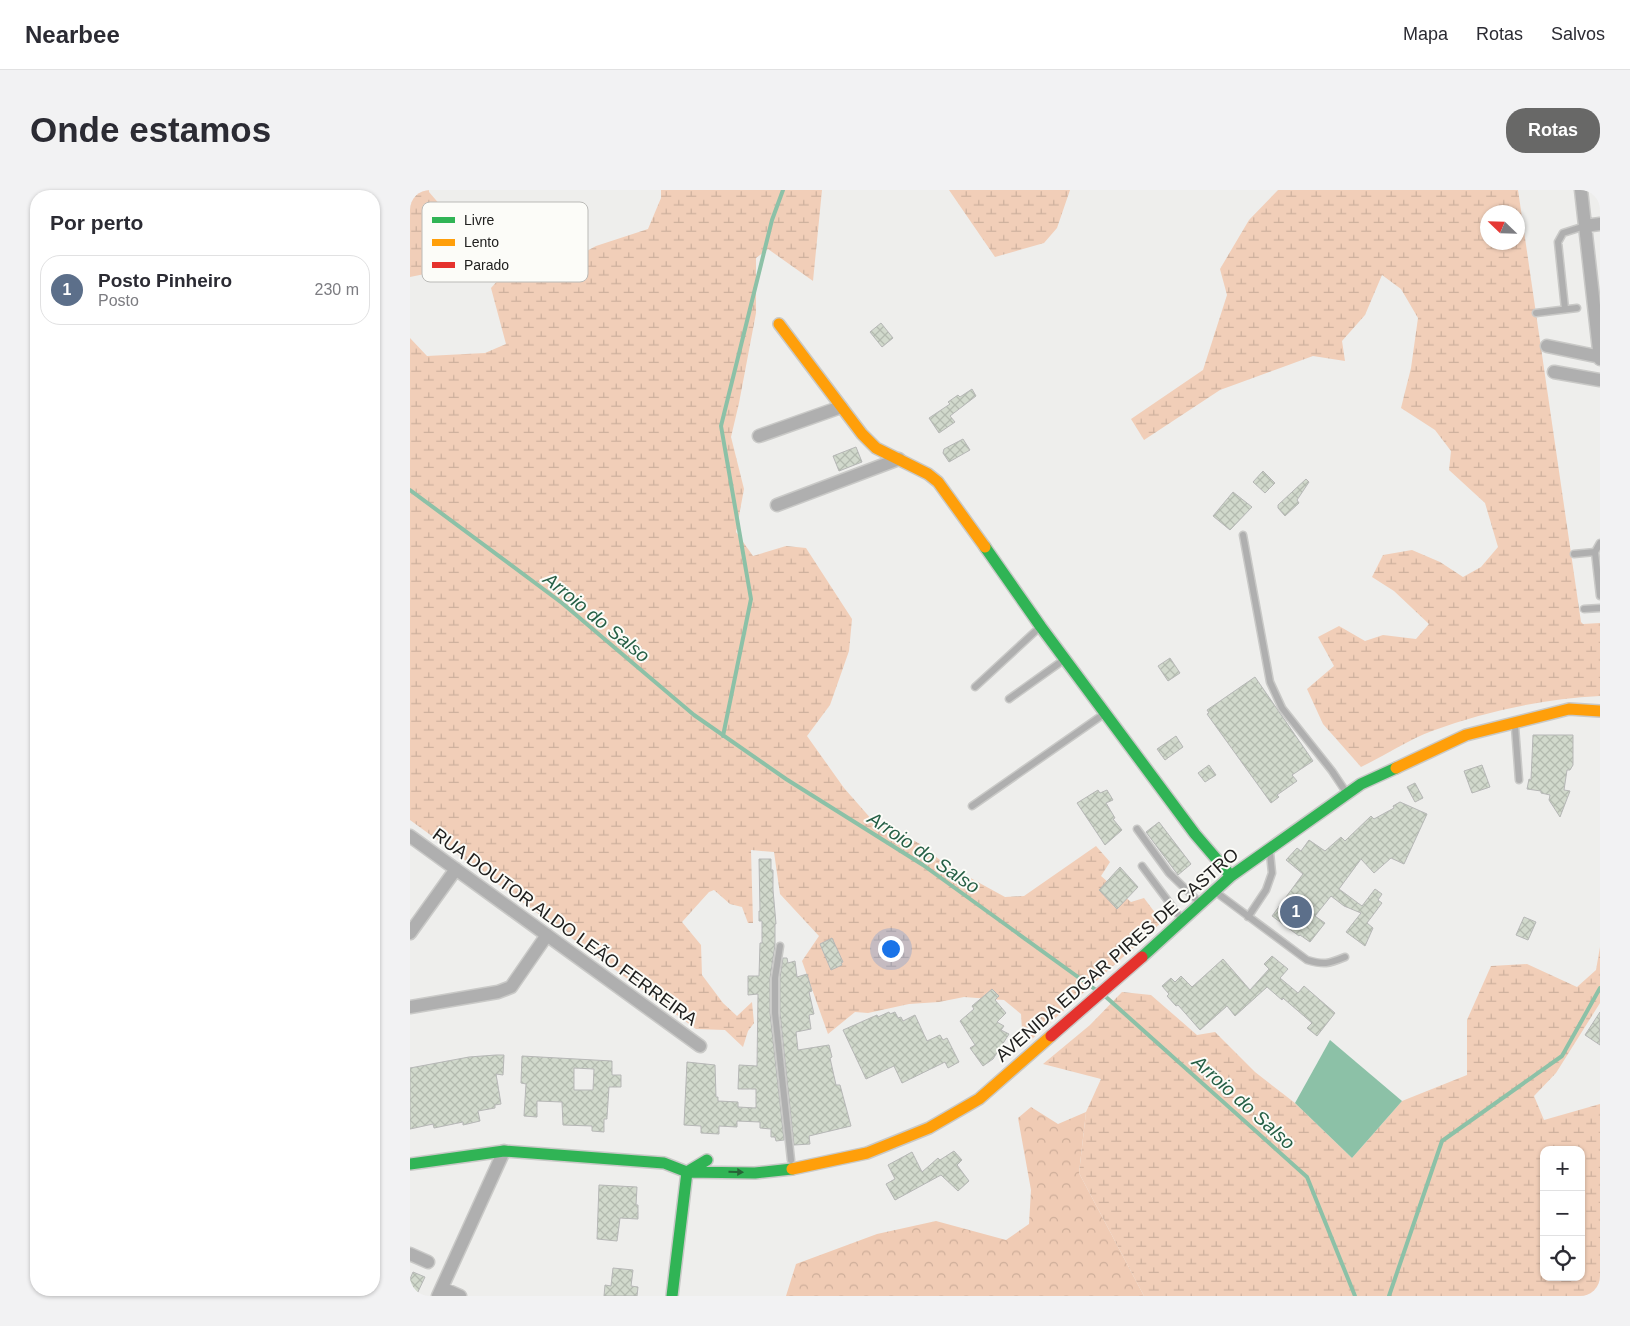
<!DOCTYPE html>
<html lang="pt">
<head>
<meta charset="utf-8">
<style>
  :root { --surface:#fff; --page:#f2f2f3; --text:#2b2b33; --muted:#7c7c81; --line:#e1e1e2; --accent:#686867 }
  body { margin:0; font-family:Helvetica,sans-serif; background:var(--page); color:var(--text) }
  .controls { position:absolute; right:15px; bottom:15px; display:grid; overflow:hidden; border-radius:10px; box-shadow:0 1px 4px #0004 }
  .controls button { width:45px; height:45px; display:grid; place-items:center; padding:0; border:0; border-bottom:1px solid var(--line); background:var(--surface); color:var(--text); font:25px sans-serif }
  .compass { position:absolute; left:1070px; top:15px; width:45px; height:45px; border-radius:50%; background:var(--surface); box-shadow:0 1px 4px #0004; rotate:293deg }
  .you { position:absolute; left:480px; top:758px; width:18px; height:18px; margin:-12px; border:4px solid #fff; border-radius:50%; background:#1a73e8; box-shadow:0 0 0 8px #1a73e833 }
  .badge { display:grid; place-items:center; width:32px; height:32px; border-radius:50%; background:var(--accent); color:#fff; font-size:16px; font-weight:700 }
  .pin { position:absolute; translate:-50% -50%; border:2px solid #fff; box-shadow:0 1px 5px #0006 }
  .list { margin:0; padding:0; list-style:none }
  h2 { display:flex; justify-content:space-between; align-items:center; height:65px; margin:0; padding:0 20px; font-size:21px }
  h2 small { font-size:16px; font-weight:400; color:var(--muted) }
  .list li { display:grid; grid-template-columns:32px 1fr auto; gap:15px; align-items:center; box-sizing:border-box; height:70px; margin:0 10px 10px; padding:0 10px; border:1px solid var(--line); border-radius:20px }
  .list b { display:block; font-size:19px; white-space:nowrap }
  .list p { margin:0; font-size:16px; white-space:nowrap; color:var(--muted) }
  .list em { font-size:16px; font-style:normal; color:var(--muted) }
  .icon { flex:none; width:28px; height:28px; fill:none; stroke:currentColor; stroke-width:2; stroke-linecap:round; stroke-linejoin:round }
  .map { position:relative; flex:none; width:1190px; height:1106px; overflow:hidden; border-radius:20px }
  header { display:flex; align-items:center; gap:30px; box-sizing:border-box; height:70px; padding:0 25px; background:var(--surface); border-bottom:1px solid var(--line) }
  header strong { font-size:24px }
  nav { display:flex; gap:28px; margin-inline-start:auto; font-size:18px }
  .intro { display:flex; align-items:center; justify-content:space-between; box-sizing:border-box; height:120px; padding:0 30px }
  h1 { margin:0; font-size:35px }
  .button { padding:12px 22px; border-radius:20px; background:var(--accent); color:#fff; font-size:18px; font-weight:700 }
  main { display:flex; gap:30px; padding:0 30px }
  aside { flex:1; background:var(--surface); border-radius:20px; box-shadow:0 1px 4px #0004 }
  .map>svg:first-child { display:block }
</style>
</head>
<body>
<header>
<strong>Nearbee</strong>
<nav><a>Mapa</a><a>Rotas</a><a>Salvos</a></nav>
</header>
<div class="intro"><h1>Onde estamos</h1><a class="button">Rotas</a></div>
<main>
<aside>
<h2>Por perto<small></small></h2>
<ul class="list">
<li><span class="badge" style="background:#5c6f8a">1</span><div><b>Posto Pinheiro</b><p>Posto</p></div><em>230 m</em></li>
</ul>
</aside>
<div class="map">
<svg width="1190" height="1106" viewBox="0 0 1190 1106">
  <defs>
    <pattern id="forest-crowns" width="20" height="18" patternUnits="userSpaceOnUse" patternTransform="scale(1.25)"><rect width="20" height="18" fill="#f0cbb4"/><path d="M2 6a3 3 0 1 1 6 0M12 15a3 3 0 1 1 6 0" fill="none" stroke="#ceae9a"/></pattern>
    <pattern id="wetland-marsh" width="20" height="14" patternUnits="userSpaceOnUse" patternTransform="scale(1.25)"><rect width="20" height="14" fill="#f1ceb8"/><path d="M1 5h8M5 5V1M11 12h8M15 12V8" fill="none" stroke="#ceb19e"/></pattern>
    <pattern id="building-cross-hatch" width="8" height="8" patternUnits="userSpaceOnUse" patternTransform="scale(1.25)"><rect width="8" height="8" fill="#d1d9cc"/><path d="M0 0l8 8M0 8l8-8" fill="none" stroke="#b3baaf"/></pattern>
  </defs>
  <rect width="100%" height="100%" fill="#eeeeec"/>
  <path fill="url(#forest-crowns)" d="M621,917L648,934L676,922L669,983L734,1106H376L386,1074L467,1044L526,1031L596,1050L619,1034L621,1000L608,928Z"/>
  <path fill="url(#wetland-marsh)" fill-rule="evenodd" d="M0,0H19V2L50,38L54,76L0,87Z
    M251,0H412L403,91L358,59L346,68V123L329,213L321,247L334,299L326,342L343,366L376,356L396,358L442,429L439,461L420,515L397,546L434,598L463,631L487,641L510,654L535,674L595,707L614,706L686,656L700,672L691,686L721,712L734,708L752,732L622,849L612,840L611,824L594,810L554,807L529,812L499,814L458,823L445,822L418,844L392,771L409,746L370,704L364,662L341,660L343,733H338L332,717L320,714L304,700L299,702L272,732L291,755L292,785L313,813L327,826L342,812L344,833L338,841L333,857L315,840L286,839L0,630V148L17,166L75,163L96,154L81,98L89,89L99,66L140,81L186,56L238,39L251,8Z
    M539,0H660L647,38L634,53L585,67Z
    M868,0H1108L1171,432L1173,434L1190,433V506C1133,509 1076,521 1022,541C998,550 974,566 951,577L913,534L897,499L924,476L908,447L929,436L955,451L973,445L1006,449L1019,434L984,401L962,387L973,365L1002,360L1030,372L1053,387L1071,377L1088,357L1075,313L1039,280L1041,261L1025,240L991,218L1001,178L1008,128L991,99L972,85L955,125L932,151L935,171L903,166L810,200L734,250L721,229L793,180L817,105L810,79L839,30ZM1078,22H1108V52H1078Z
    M1190,757V813L1146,883L1124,906L1134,930L1190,914V1106H734L669,983L676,922L691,889L633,874L680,835L712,802L741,805L787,845L805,842L845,882L885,913L942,968L992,911L1057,885V830L1081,776L1117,774L1167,797L1186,780ZM1134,960H1171V1087H1134Z"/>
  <path fill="#8cc1a7" d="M920,850L992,911L942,968L885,913Z"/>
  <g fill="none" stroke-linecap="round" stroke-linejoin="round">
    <path stroke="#8cc1a7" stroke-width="4" d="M0,300L152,413L284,525L376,589L513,675L686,800
      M313,546L341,409L311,236L362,30L373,0
      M696,807L897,987L945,1106
      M979,1106L1032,951L1152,866L1190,798"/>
  </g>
  <path fill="url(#building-cross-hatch)" stroke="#b6b7b6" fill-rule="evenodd" d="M471,133L483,148L472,157L460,142Z
    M562,199L566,206L540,226L545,232L529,243L519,228L540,214L538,212L548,205L550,207Z
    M553,249L560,260L539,272L533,263L534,259Z
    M446,257L452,272L429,281L423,266Z
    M853,281L865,293L855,303L843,292Z
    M896,289L899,292L887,310L889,313L875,326L868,318V315Z
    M823,302L842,317L820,340L803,326Z
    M760,468L770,483L758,491L748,476Z
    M845,487L903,571L882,585L887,591L867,605L869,607L861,613L797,524L799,523L797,520Z
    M1123,545H1163V575L1160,580H1157L1154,600L1160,601L1150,627L1139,610L1140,605L1131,603V601L1117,599L1119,589L1121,590Z
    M766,546L773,557L755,570L747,559Z
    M799,575L806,585L795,592L788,583Z
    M1072,575L1080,597L1062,603L1054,581Z
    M1005,593L1013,608L1005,612L997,597Z
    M688,600L690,603L697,600L703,610L696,613L705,628L703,629L712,640L695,655L667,613Z
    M990,612L1017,624L994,674L981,668L964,683L951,669L929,699L952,716L965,699L972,704L968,710L972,713L957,733L963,738L955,756L936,742L951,723L934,716L921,706L905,726L915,733L900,752L890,745L889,746L862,726L893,684L876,670L887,658L891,661L899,650L915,661L931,647L935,651L961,626L964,629L984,618L983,616Z
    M749,632L781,674L768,685L736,642Z
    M349,669H361V680H363V700L366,734H365V755L360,788V823L374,950L366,951L365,947H361V939L350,938V932L327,931V937L309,936V944L291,943V936L274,935L277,872L305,875L306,907H308V911L328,912V917L346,918V899H328L329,875L347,876L348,804L338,805V786H349L350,753H352V731H349V721H350Z
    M710,677L728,697L707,719L689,700Z
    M1114,727L1126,732L1118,750L1106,745Z
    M422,748L433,772L431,773L432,775L421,780L410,754Z
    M862,766L878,779L870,788L888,803L894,796L925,823L907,846L897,838L902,833L873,808L872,810L857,797L825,826L817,816L790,840L768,815L766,816L757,806L759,804L752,796L761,788L765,792L771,786L782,797L813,769L840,800L859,779L854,774Z
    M373,768H377L378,773L385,771L387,787L397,784L402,801L399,802L404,824L399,825L401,839L386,842L388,860L419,855L422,867L420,868L426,895H430L441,936L399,946L400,954L384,955L370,823V788Z
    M582,799L589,806L585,810L596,823L587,832L594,836L591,840L599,844L583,869L573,876L560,858L565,855L550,831L564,819L562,816Z
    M479,822L480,824L485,822L488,828L491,827L493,831L505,825L517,851L530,845L533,850L537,848L549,872L538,878L535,872L492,893L484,876L456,889L433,840L467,825L468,827Z
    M1190,822V855L1175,845Z
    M86,865H94L93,885L86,884L91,914L85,915V918L68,921L70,931L53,935V932L24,938L23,934L0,939V878L59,867Z
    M112,866L202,871V885H211V897H199L197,927V929H194V942L182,941V936L153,935L152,912L127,911V927L114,926L116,894L111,893ZM164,878L184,879L183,900H164Z
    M544,961L552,970L547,975L559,991L548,1001L531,985L485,1010L476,994L485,989L478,975L502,962L512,982L528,968L530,970Z
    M189,995L227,997L226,1015H228V1029L210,1028L207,1051L187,1049Z
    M203,1078L223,1080L221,1096L228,1097L227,1106H194L195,1095L201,1096Z
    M3,1082L15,1087L6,1106H0V1089Z"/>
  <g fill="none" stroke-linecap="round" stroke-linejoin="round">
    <defs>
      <path id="lane" d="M1155,119L1148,52L1153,43L1175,36
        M1126,123L1167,118
        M833,345L860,492L872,518L922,581L936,602
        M1190,353L1185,362L1190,406
        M1164,364L1185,362
        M1174,419L1190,418
        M565,497L630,437
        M599,509L655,469
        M1105,537L1109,590
        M562,616L694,524
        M727,639L759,683L789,712
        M732,676L770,727
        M807,703L897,770C914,775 918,774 935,767
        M838,727L856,700L862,683L860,663
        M370,756L365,788V823L381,970"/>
      <path id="street" d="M1171,0L1190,169
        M1175,36L1190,34
        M1137,156L1190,167
        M1144,182L1190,190
        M349,246L431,217
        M367,315L489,269
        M0,646L290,856
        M0,743L46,679
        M0,817L88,802L101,797L137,745
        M0,1064L18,1072
        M32,1098L50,1106
        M28,1106L94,961"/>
      <path id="fast" d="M575,357L631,437L785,644L821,686
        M732,767L821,686L951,594L986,578
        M0,974L94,961L254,973L277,982L345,983L382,979
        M262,1106L277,982L297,970"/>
      <path id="slow" d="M369,134L452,244L466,258L518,284L528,292L575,357
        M986,578L1056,545L1159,519L1190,521
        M382,979L457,963L519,938L569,909L641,846"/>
      <path id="jam" d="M641,846L732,767"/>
    </defs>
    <use href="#lane" stroke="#c9c9c7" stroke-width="9"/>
    <use href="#street" stroke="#c9c9c7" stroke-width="15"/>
    <use href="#fast" stroke="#c9c9c7" stroke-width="14"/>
    <use href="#slow" stroke="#c9c9c7" stroke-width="14"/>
    <use href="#jam" stroke="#c9c9c7" stroke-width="14"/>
    <use href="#lane" stroke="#afafaf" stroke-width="6"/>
    <use href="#street" stroke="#afafaf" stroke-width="12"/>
    <use href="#fast" stroke="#30b455" stroke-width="11"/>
    <use href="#slow" stroke="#ff9f0a" stroke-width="11"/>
    <use href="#jam" stroke="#e5322d" stroke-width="11"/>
  </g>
  <defs><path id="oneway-solid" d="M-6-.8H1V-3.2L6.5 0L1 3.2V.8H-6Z" transform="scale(1.25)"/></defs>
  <use fill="#276337" href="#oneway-solid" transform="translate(326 982) rotate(1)"/>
  <g text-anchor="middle" stroke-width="4" stroke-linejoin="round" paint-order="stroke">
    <g font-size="18" fill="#20201f" stroke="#fcfcf8">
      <text transform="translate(155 737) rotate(36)" y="6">RUA DOUTOR ALDO LEÃO FERREIRA</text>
      <text transform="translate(707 765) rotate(-41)" y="6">AVENIDA EDGAR PIRES DE CASTRO</text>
    </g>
    <g font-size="19" font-style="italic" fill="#255f45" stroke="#fcfcf8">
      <text transform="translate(187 427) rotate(39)" y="7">Arroio do Salso</text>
      <text transform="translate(514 662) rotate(34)" y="7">Arroio do Salso</text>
      <text transform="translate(834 912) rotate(42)" y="7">Arroio do Salso</text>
    </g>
  </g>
  <rect x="12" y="12" width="166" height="80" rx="8" fill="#fcfcf8" stroke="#babab7" stroke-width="1"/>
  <rect x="22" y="27" width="23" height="6" fill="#30b455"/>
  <rect x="22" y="49" width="23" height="7" fill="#ff9f0a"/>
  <rect x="22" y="72" width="23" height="6" fill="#e5322d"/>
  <g font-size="14" fill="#20201f">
    <text x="54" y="35">Livre</text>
    <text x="54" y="57">Lento</text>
    <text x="54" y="80">Parado</text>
  </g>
</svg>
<div class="controls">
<button>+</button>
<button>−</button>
<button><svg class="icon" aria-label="locate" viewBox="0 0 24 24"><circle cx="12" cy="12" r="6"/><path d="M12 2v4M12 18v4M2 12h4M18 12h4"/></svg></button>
</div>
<svg class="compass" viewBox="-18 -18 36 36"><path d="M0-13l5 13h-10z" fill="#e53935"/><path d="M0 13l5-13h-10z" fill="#7c7c81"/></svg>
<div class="you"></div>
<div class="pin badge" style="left:886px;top:722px;background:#5c6f8a">1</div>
</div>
</main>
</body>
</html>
